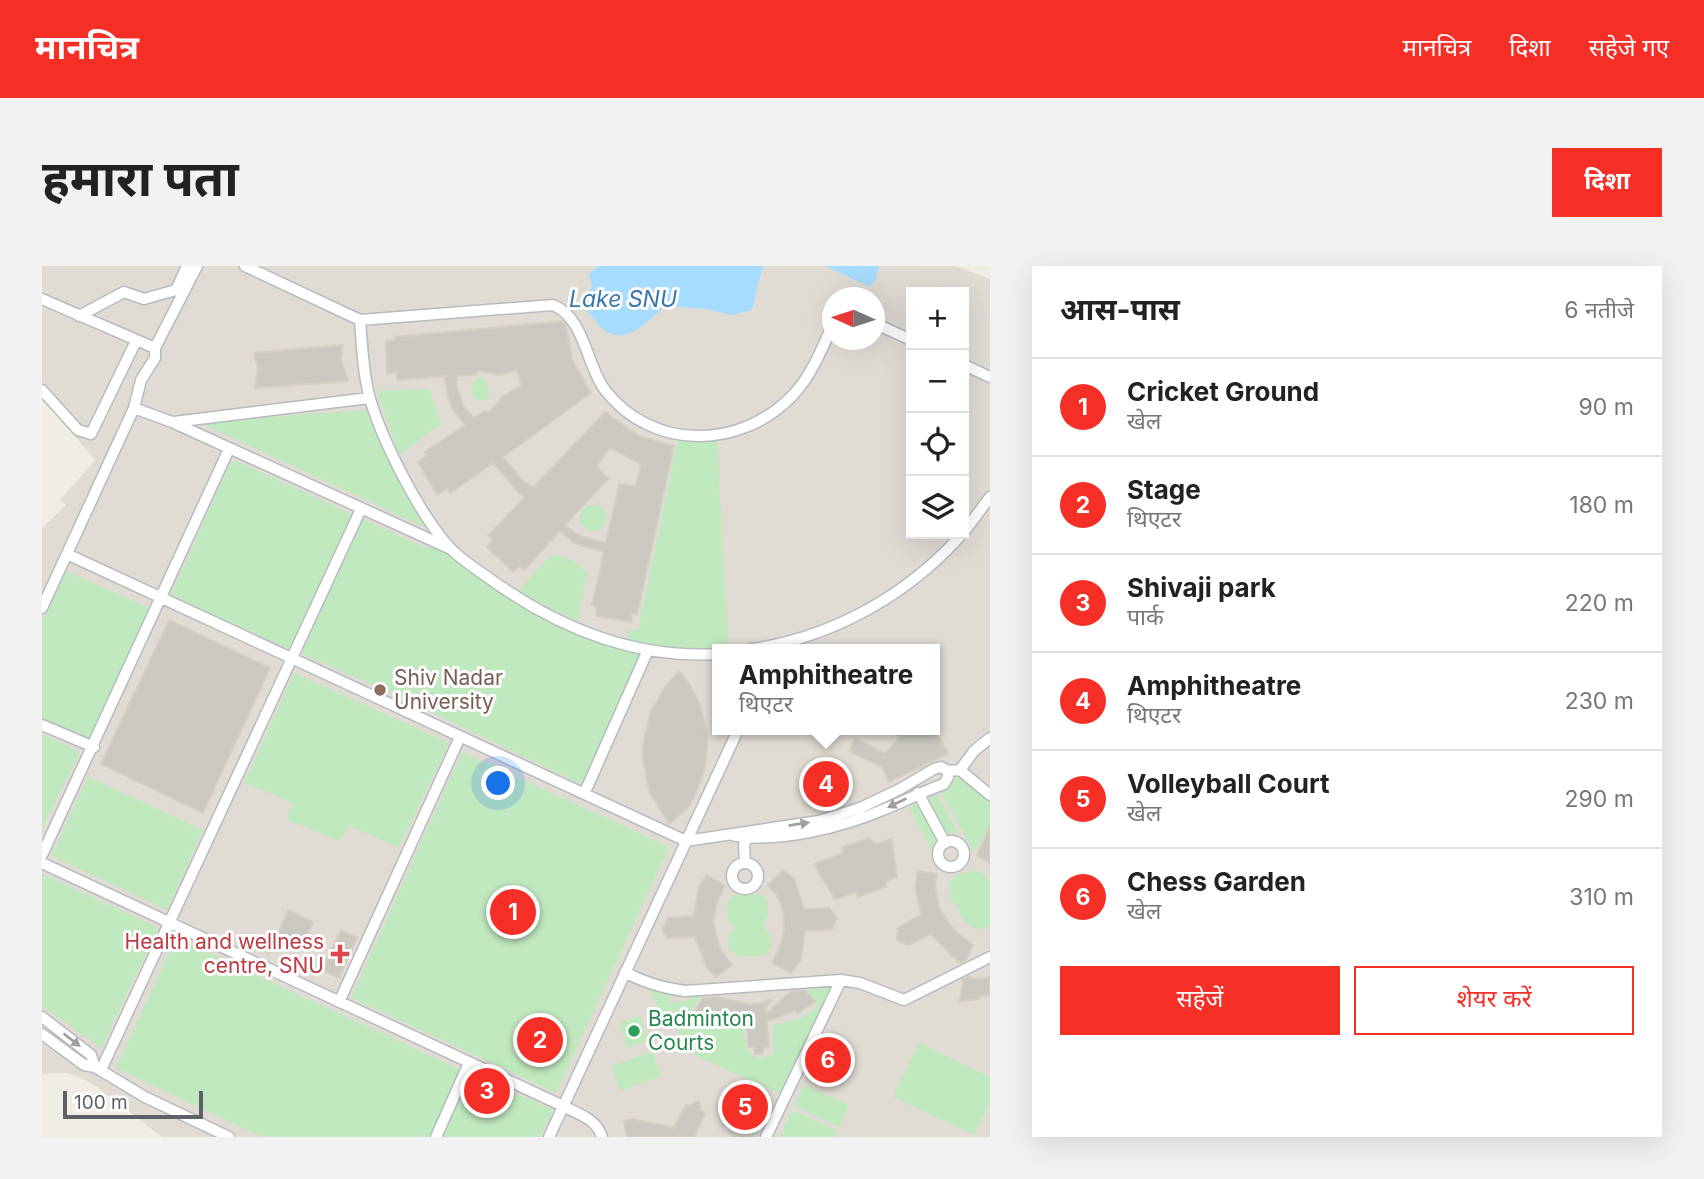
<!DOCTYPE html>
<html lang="hi">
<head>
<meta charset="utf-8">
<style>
  :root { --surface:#fff; --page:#f2f2f2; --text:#222; --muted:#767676; --line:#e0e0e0; --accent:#f52e26 }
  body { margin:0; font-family:Inter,"Noto Sans Devanagari",sans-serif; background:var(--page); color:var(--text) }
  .controls { position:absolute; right:21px; top:21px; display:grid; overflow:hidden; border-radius:0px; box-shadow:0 7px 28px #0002 }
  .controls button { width:63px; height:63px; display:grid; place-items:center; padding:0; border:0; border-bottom:2px solid var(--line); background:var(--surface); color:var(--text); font:35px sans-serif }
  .compass { position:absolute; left:780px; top:21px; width:63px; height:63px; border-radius:50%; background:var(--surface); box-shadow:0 7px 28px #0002; rotate:273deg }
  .scale { position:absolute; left:21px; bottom:18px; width:140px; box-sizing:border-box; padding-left:7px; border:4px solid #5d6167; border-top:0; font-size:19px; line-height:24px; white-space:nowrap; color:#5d6167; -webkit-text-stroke:5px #fff; paint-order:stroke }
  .you { position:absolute; left:457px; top:518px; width:24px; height:24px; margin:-18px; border:5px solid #fff; border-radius:50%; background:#1a73e8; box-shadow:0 0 0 10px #1a73e833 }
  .badge { display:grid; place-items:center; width:46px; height:46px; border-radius:50%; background:var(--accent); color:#fff; font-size:23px; font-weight:700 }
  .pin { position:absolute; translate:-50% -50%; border:4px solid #fff; box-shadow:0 2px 7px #0006 }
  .popup { position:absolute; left:670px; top:378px; width:228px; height:91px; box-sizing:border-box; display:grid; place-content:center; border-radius:0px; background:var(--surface); filter:drop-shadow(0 2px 5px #0005); font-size:23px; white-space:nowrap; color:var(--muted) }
  .popup b { font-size:26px; color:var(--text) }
  .popup::after { content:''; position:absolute; left:50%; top:100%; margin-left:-14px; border:14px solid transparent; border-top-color:var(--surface) }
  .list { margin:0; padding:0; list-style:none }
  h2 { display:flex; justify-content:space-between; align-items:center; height:91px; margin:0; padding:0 28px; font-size:30px }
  h2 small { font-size:23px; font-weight:400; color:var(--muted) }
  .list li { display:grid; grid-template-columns:46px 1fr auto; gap:21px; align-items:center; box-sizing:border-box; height:98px; padding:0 28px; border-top:2px solid var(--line) }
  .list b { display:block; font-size:26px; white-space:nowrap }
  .list p { margin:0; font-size:23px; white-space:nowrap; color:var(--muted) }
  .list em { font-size:23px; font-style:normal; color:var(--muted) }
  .actions { display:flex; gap:14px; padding:21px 28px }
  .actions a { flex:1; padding:16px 0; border:2px solid var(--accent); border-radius:0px; text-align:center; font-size:24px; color:var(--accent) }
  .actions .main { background:var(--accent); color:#fff }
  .icon { flex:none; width:38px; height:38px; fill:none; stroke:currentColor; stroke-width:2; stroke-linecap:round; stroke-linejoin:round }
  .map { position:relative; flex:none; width:948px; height:871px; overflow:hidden; border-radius:0px }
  header { display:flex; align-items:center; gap:42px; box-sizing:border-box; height:98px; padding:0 35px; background:var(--accent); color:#fff }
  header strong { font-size:33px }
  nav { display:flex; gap:38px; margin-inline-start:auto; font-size:24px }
  .intro { display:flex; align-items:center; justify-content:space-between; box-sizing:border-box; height:168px; padding:0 42px }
  h1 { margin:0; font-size:49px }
  .button { padding:18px 32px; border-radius:0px; background:var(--accent); color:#fff; font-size:24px; font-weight:700 }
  main { display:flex; gap:42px; padding:0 42px }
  aside { flex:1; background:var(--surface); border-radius:0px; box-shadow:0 7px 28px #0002 }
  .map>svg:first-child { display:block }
</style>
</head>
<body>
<header>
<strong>मानचित्र</strong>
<nav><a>मानचित्र</a><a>दिशा</a><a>सहेजे गए</a></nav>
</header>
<div class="intro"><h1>हमारा पता</h1><a class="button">दिशा</a></div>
<main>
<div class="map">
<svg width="948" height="871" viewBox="0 0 948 871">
  <rect width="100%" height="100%" fill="#f0ede5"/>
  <path fill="#e0dcd4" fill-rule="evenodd" d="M0,0H914L948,13V871H120L55,821L39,812L25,807L0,808V262L24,239L18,234L53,194L0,132ZM869,26H922V268H869ZM790,32H832V74H790ZM676,383H892V464H676Z"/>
  <path fill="#c1e9c0" d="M441,110L445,119L443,123L447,124L446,135L433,133C427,122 430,114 441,110Z
    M385,123L388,125L399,158L357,189L335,125Z
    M324,144L329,150L345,192L388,264L156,156Z
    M636,173H675L686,380C654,388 617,383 585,375L587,364L596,365Z
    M189,195L196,196L381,281L392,282L419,294L460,329L524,365L597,388L541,519L345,425L128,331Z
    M538 252a13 13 0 1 1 26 0a13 13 0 1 1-26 0Z
    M512,289C525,290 537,298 545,308L536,352L533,356L529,357L478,329L479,321L506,292Z
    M22,304L109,343L49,476L0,453V355Z
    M252,407L407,477L357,581L306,560L298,575L245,554L251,537L202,517Z
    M0,468L38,486L0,562Z
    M420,486L627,581L514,827L309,732Z
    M917,508L948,533V568L946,571L942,570L932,587L898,524C907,519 909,511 917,508Z
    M46,511L161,564L125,644L9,590Z
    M894,526L915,565L910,568L902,566L887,534L888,530Z
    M872,538L880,540L897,574L894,580L889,583L867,541Z
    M931,604L939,606L948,615V660C933,668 926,659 916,647L918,646L913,637L910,638L907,617L914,609Z
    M0,608L116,662L59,782L0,740Z
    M719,628L725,635L726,651L723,652V666H727L729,681L724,689L694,691L687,683L686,668L690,667V656H686L685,637L690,629Z
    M134,672L419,804L388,871H220L74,802Z
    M792,716L738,828L656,791L619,746L604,719L627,728L628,736L648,735L647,727L661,726L648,747L658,756L701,763L706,786L718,793L732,787L730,759L759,752L777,740L760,718Z
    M598,749L607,774L585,782L577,757Z
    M781,777L804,788L792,812L769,801Z
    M877,777L948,811V835L932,869L851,831Z
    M610,785L619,810L578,825L569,800Z
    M429,807L511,844L498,871H401Z
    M693,813L729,829L712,869L676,853Z
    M762,819L807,839L797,861L752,840Z
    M750,844L795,865L792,871H738Z"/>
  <path fill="#a6dcff" d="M557,0H721L710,44L689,49L664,43L623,40C607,53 588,78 565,66C556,61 548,47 541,40L543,32L550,21L547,8Z
    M783,0H837L834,13L828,21Z"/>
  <path fill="#cbc8c2" stroke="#d5cfc3" stroke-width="2" fill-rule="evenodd" d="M520,55L524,59L530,93L549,127L461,191L479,213L491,222L563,146L597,170L632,180L595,349L590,347L589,356L554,350L555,341L550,339L562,286L532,277L518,265L482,304L478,300L471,306L445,281L451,274L446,270L482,232L451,197L408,227L405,222L395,229L376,196L385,189L383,186L423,159L411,144L406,132L403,110L355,114V106L345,108L344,75L353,74V71ZM475,104L479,120L461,130L448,146L443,145L432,152L422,141L415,121V110L433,109L436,105L457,109ZM568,182L599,198L594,220L577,218L564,277L538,270L523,259L566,213L555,200Z
    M301,79L299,93L306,115L213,122L216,103L212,87Z
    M127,354L228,402L161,547L59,498Z
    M637,405L645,414L658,438L665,467V483L663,503L652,532L645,543L627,558L608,527L601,495V478L608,447L623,421Z
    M853,464H894L906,488L847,516L840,501L807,485L813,473L843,487L857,472Z
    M948,560V597L935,589Z
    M827,572L833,578L850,573L855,611L844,616V621L816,631L814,626L793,633L772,598L801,587L800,581Z
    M741,604L752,612L762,643L787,642L795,652L790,663L763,665L759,694L749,707L730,697L737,683L742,665V647L736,631L726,619Z
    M876,605L895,608L893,618L897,642L912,664L931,679L924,694L919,697L913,693L889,668L867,679L855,675V667L857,665L855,662L879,649L873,622Z
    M665,609L683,620L676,634L671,655L678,683L690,699L674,711L665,702L653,671L626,672L620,664L626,652L652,650L657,621Z
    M246,644L271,656L261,679L236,668Z
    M299,664L315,672L297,712L280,704Z
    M225,667L235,672L227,688L217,683Z
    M926,711L940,713L948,711V729L937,730V733L918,735L921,713Z
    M763,724L773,736L756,747L753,745L725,755L727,781L721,782V788H712L713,781H706L705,758L674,751H663L653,745L661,732L675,731L706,738H717L730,733L722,744L725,747L749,725Z
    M652,836H657L659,844L663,848L652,871H585L582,855L590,853L632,862L644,839L649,840Z"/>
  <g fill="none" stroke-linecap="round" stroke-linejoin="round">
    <defs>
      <path id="minor" d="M203,0L318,54L511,39C543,52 544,99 563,124C610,185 699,184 751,129C769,110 780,83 790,60
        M0,33L113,82
        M37,50L82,26L102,33L134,24L145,0
        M318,54C320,79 321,108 328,133C341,176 378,250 409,283C421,295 437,305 451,315C517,362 594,393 676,388
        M832,57L869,74
        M922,99L948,111
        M0,124L36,164L49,168L94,75
        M92,142L130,156L409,283
        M132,156L327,132
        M922,266L948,231
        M25,288L644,575L777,555L818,542L858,523L892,503L899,501L906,505V511L902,518C882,525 863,535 843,543C801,561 735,578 690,569
        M0,342L92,142L99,114L113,92V82L155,0
        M710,383C791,371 866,329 920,268
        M0,459L52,481
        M918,504L932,485L948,472
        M906,505L918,504L948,529
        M543,526L606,384
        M876,527L903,577
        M896 588a13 13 0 1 1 26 0a13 13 0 1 1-26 0Z
        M0,589L187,183
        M0,597L521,840C536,848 555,853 560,871
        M703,597L702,579L705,572
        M690 610a13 13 0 1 1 26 0a13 13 0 1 1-26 0Z
        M583,706C602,717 621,722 643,725L799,714L818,717L862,734L948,691
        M297,736L418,471
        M0,751L49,789L53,801
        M0,768L42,799L53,801L103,831L187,871
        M59,804L319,243
        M394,871L427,797
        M507,871L696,464
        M724,871L799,714"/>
    </defs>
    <use href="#minor" stroke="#b7bbc0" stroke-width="13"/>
    <use href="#minor" stroke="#fff" stroke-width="10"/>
  </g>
  <defs><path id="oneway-solid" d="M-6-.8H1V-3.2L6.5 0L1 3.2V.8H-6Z" transform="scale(1.75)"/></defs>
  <g fill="#9ea0a4">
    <use href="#oneway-solid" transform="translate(855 537) rotate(154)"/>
    <use href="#oneway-solid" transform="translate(757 558) rotate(-9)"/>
    <use href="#oneway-solid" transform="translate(30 774) rotate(38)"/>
  </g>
  <circle fill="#8d6e63" stroke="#fff" stroke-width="2.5" cx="338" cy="424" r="7"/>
  <path fill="#e0444e" stroke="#fff" stroke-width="2.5" d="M294.5 677.5h7v7h7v7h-7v7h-7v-7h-7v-7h7z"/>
  <circle fill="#2e9e5b" stroke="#fff" stroke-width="2.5" cx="592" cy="765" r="7"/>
  <g text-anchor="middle" stroke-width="6" stroke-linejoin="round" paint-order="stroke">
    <g font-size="21" fill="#785e54" stroke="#fff" text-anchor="start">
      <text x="352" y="419">Shiv Nadar<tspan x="352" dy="24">University</tspan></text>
    </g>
    <g font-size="21" fill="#be3a42" stroke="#fff" text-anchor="end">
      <text x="282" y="683">Health and wellness<tspan x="282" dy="24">centre, SNU</tspan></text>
    </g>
    <g font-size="21" fill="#27864d" stroke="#fff" text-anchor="start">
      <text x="606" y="760">Badminton<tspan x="606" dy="24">Courts</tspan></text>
    </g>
    <g font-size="23" font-style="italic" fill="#3877b0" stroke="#fff">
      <text x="581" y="41">Lake SNU</text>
    </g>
  </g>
</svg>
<div class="controls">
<button>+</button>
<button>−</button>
<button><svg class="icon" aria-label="locate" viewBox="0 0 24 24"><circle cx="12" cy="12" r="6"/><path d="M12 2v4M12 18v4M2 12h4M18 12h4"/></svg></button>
<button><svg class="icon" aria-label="layers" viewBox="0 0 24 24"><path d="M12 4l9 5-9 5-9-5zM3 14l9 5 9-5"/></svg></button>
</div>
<svg class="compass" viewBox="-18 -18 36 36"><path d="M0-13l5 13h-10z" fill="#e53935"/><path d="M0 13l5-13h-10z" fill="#767676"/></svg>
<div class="scale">100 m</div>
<div class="you"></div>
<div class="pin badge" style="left:471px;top:646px">1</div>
<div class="pin badge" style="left:498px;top:774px">2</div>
<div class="pin badge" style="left:445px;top:825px">3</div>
<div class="pin badge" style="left:784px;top:518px">4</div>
<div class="popup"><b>Amphitheatre</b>थिएटर</div>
<div class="pin badge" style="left:703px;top:841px">5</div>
<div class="pin badge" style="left:786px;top:794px">6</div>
</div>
<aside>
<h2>आस-पास<small>6 नतीजे</small></h2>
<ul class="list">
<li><span class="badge">1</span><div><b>Cricket Ground</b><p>खेल</p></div><em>90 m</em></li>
<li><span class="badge">2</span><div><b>Stage</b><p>थिएटर</p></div><em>180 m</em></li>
<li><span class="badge">3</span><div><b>Shivaji park</b><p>पार्क</p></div><em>220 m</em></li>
<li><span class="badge">4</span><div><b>Amphitheatre</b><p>थिएटर</p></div><em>230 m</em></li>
<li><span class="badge">5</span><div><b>Volleyball Court</b><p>खेल</p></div><em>290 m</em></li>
<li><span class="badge">6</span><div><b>Chess Garden</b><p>खेल</p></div><em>310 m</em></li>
</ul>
<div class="actions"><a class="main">सहेजें</a><a>शेयर करें</a></div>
</aside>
</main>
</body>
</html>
